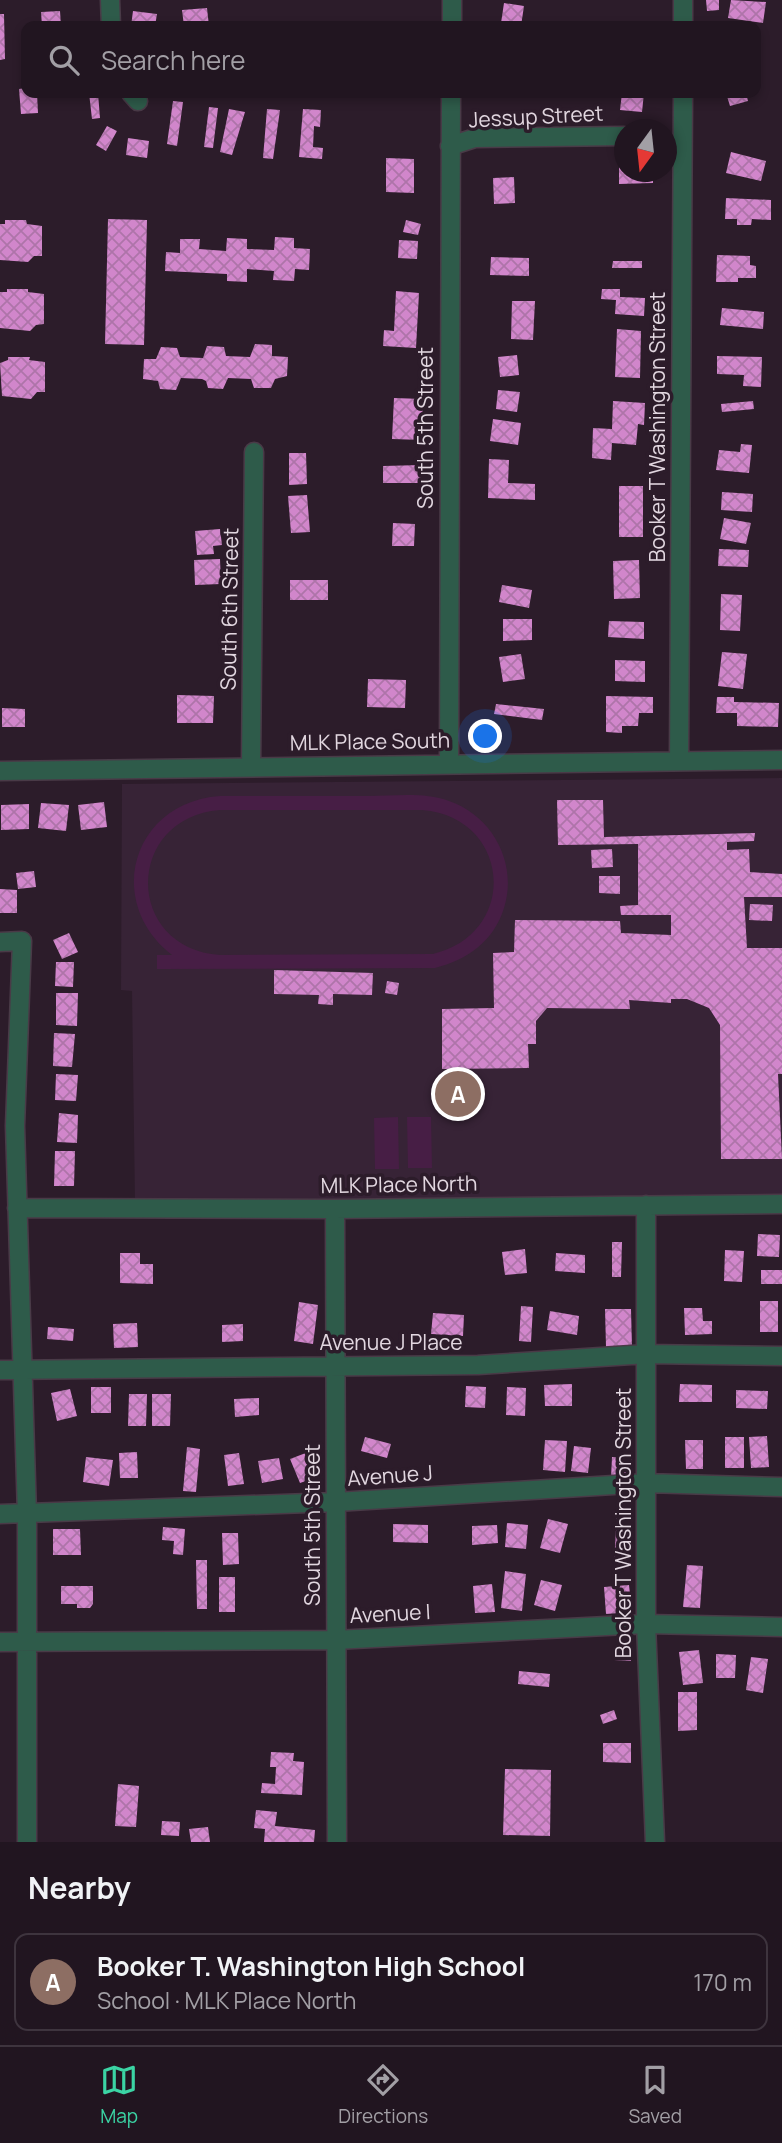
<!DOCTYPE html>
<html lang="en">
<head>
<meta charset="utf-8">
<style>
  :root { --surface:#211520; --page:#291e29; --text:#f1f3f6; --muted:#a29fa5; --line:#3e343e; --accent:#3bd4a4 }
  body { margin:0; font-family:Manrope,sans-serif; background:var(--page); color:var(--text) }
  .compass { position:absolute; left:614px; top:119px; width:63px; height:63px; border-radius:50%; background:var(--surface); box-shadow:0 4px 10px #0003; rotate:195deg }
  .you { position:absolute; left:486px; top:737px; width:24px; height:24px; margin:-18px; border:5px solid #fff; border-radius:50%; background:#1a73e8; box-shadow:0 0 0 10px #1a73e833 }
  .badge { display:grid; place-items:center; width:46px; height:46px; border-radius:50%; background:var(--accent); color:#fff; font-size:23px; font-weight:700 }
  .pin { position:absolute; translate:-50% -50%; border:4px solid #fff; box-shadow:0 2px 7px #0006 }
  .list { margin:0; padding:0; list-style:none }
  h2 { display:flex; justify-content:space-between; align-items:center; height:91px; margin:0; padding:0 28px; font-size:30px }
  h2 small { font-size:23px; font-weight:400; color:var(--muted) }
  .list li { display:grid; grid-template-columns:46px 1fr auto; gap:21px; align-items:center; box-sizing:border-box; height:98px; margin:0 14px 14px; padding:0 14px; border:2px solid var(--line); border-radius:14px }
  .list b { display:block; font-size:26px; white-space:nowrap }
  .list p { margin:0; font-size:23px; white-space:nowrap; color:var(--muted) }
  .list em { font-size:23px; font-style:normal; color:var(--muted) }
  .icon { flex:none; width:38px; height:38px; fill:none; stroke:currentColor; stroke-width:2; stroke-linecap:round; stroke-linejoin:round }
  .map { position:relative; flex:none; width:782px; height:1842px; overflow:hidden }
  .search { position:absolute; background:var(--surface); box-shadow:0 4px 10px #0003; left:21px; right:21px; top:21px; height:77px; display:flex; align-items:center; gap:18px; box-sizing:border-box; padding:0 24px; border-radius:14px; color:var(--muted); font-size:26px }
  .sheet { height:203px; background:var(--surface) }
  nav { display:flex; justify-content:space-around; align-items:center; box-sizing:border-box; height:98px; border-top:2px solid var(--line); background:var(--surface); font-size:19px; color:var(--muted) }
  nav a { display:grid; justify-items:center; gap:4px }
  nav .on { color:var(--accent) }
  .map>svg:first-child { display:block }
</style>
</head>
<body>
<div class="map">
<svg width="782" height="1842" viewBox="0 0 782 1842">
  <defs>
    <pattern id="building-cross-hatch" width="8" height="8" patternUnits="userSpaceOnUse" patternTransform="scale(1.75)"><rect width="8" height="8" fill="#d186cb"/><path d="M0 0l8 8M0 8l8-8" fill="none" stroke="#ae74a9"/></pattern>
  </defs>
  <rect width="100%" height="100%" fill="#2c1c2a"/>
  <path fill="#372336" d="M782,778V1197L135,1203L132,991L121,990L122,784Z"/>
  <path fill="#471e45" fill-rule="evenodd" d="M220,796C270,796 320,796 369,796C395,796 425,792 449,801C493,816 518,864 504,908C494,941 467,960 435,968L157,969V955H172C103,901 133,802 220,796ZM220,810H422C511,817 520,933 433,954L220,955C124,948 124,818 220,810Z
    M398,1117L399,1169H375L374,1118Z
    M407,1117H431L432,1168H408Z"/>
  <path fill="url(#building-cross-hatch)" d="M706,0H719V10L707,11Z
    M731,0L766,2L763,23L728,18Z
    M504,3L524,6L521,26L501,23Z
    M207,8L209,26H184L182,10Z
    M60,11L61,26H42L41,12Z
    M133,11L157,14L155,26H131Z
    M0,14H4L5,59L0,60Z
    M26,88V93H37L38,113L21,114L19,89Z
    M89,93H98L100,118L92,119Z
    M622,93H644L642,112L620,110Z
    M726,93H746L748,101L730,106Z
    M173,101L183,102L177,146L167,144Z
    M209,107L218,108L213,148L204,147Z
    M229,109L245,112L232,155L220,152Z
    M267,109L280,110L273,159L263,158Z
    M303,109L321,110L320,127L314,126L313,147L323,148L322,159L299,157Z
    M107,126L117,131L106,151L96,145Z
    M128,138L149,141L147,158L126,155Z
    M731,152L766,161L761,181L726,173Z
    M386,158L414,159V193L386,192Z
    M619,164H624V172H653V183L619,184Z
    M514,177L515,203L494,204L493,178Z
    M726,198L771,200V220L752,219L751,225H737V219H725Z
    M108,219L147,220L144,345L105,344Z
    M5,220H26L27,224L42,226V256H34L28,262L0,260V224H5Z
    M406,220L421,224L418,235L403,232Z
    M275,237L294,238V248L310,249L309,270L295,269L294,281L273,280L274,271L247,269V282L227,281V274L165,271L166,252L180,253V239H200L199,249L226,251L227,238L247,239V249L274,250Z
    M399,240L418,241L417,259L398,258Z
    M717,255L750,256V265L756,266V278H738V282H716Z
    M491,257L529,258V276L490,275Z
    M613,261H642V268H612Z
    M7,289H28V292L44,294V324L36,325L30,331L0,328V292H7Z
    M602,289H620V297L645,298L644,316L615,314L616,300L601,299Z
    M396,291L419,293L416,348L383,346L384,330L394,331Z
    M512,301H535L533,340L511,339Z
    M722,308L764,312L763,329L720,325Z
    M617,329L641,331L640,378L615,377Z
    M255,344L272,345V356L288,357L287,376L275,379L271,388H254L251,379L228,378L223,389L208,388L206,381L202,379L181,378L176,390L160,389L158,381L143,379L144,359H156L161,347L177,348L180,357L203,358L207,346L224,347L226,356L250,357Z
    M517,355L519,375L500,377L498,357Z
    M717,356L762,357L761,387L743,386L744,375L717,374Z
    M8,357H30L29,360L45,362V392H37L31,399L2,396L0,363L8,360Z
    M498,390L520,392L517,412L496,409Z
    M394,398L423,399L422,440L392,439Z
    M613,401L645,403L644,425L638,424L636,445L612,443L611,460L592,458L593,428L612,429Z
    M753,401L754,409L722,412L721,404Z
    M493,419L521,423L518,445L490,441Z
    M741,444L752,445L749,473L716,470L719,450L740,452Z
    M289,453H306L307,484L289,485Z
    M489,459L509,460L508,483L535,484V500L488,498Z
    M421,465V483H383V466Z
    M619,486H643V537H619Z
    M722,492L753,494L752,512L721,510Z
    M307,495L310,532L291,533L288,496Z
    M724,518L751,523L746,544L720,539Z
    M393,523L415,524L414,546H392Z
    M220,529L222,545L213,546L214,554L197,555L195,531Z
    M719,549L749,550L748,567L718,566Z
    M220,559L221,584L195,585L194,560Z
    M639,560L640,598L614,599L613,561Z
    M290,580H328V600H290Z
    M502,585L532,590L529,608L499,602Z
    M721,594L742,595L740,631L720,630Z
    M503,619H532V640L503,641Z
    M609,621L644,622V639L608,637Z
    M722,652L747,654L743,689L718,686Z
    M521,654L525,679L503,682L499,657Z
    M615,660L645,661V682L615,681Z
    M368,679L406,680L405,708L367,707Z
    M177,695L214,696L213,723H177Z
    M606,696L653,697V713H639L638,726H622V733L606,732Z
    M717,697H734V702L779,703L778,727L737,726V713H716Z
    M496,704L544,709L542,720L494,714Z
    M2,708L25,709V727H2Z
    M557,800H603L604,837L755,833L754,841L727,842V850L749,849L750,872L782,874V897H744L747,948H782V1074H778L782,1159H721L720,1025L709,1008L687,999H671V1003L629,1000L630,1009L547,1008L536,1021V1044H528L529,1068L442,1069V1009L494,1008L493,953L514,952L515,920L620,921L621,933L671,935V915H621L620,906L638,905V844L558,845Z
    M104,802L107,827L81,830L78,805Z
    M41,803L69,805L66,831L38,828Z
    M29,804V829L1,830V805Z
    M612,849L613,867L592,868L591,850Z
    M34,871L36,887L18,889L16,873Z
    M599,876H620V894L599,893Z
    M0,889L17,890V913H0Z
    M750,904L773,905L772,921L749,920Z
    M69,933L78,952L62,959L53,940Z
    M56,962H74L73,987L55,986Z
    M274,970L373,973L372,995L333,994V1005L318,1004L319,995L274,994Z
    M387,981L399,983L397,995L385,993Z
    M56,993H78L77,1026L56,1025Z
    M54,1033L75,1034L72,1067L53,1066Z
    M56,1074L78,1075L76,1101L55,1100Z
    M59,1113L78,1115L77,1143L57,1142Z
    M55,1151H75L74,1186H54Z
    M758,1234L780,1235L779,1257L757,1256Z
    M612,1242H622L621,1277H612Z
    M525,1249L527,1273L505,1275L502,1252Z
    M725,1250L744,1251L742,1282L724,1281Z
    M120,1253H140V1264H153V1284L120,1283Z
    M556,1253L585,1255V1273L555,1271Z
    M761,1270H782V1284H761Z
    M760,1301H778V1332H760Z
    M299,1302L318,1305L313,1344L294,1341Z
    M521,1306L533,1307L531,1342L519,1341Z
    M684,1308H702L703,1321H712V1334L685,1335Z
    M605,1309H631L632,1347H606Z
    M550,1311L579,1316L577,1335L547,1330Z
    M433,1313L464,1315L463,1336L431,1334Z
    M137,1323L138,1347L114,1348L113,1324Z
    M243,1324V1341L222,1342V1325Z
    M48,1327L74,1329L73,1341L47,1339Z
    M572,1384V1406H545L544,1385Z
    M680,1384L712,1385V1402H679Z
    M466,1386L486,1387L485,1408L465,1407Z
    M91,1387H111V1413H91Z
    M507,1387L526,1388L525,1416L506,1415Z
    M70,1389L77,1416L57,1421L51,1393Z
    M736,1390L768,1391L767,1409L736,1408Z
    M129,1394H147L146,1426H128Z
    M152,1394H171L170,1426H152Z
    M259,1398V1415L235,1417L234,1399Z
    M767,1436L769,1467L751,1468L749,1437Z
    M365,1437L391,1444L387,1458L361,1451Z
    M725,1437H744V1468H725Z
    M545,1440L567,1441L565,1472L543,1470Z
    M685,1440H703V1469H686Z
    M574,1446L591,1448L588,1473L571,1471Z
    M187,1447L200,1449L196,1492L183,1491Z
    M311,1451L320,1476L300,1483L290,1459Z
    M137,1452L138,1478H120L119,1453Z
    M239,1453L244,1484L228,1486L224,1455Z
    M86,1457L113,1460L109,1486L83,1482Z
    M612,1457L632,1458L631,1479L611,1478Z
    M279,1458L283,1479L262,1483L258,1461Z
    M617,1513L629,1514L626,1563H614Z
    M548,1519L568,1524L560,1553L540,1548Z
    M507,1523L528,1525L526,1549L505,1547Z
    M393,1524L428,1525V1543L393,1542Z
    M497,1525L498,1543L472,1545V1526Z
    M163,1527L185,1529L183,1555L173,1554L174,1541L162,1540Z
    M53,1529H80L81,1555H53Z
    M222,1533H238L239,1564L223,1565Z
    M196,1560H207V1609H197Z
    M687,1565L703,1566L700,1608L683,1607Z
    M505,1571L526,1574L522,1611L501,1608Z
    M219,1577H235V1612H219Z
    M541,1580L562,1585L555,1611L534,1605Z
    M492,1584L495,1612L475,1613L473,1586Z
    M629,1585L632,1612L606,1614L604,1587Z
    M61,1586H93V1604L90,1608H77V1604H61Z
    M699,1650L703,1683L683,1685L679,1652Z
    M615,1652L631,1653V1661L614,1660Z
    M716,1654L736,1655L735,1678H716Z
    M751,1657L768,1659L763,1693L746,1690Z
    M519,1671L550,1674L549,1687L518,1684Z
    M678,1692H697V1730L678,1731Z
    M614,1710L617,1719L603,1724L600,1715Z
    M603,1743H631V1763L603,1762Z
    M271,1752L294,1753L293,1761L304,1762L302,1795L261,1793L262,1783L275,1784L276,1767H270Z
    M505,1769L551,1770L550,1836L503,1835Z
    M118,1784L139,1786L136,1827L115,1826Z
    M256,1810L277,1812L275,1826L315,1830L314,1842H264L265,1829L254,1828Z
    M162,1821L180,1822L179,1836L161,1835Z
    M208,1827L210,1842H191L189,1829Z"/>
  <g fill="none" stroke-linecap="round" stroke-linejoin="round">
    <defs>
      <path id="street" d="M110,0L111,26
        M452,26V0
        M683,26V0
        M131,93L138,101
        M450,146L475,138L624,136
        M679,761L683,93
        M449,764L451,93
        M251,766L254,452
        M0,771L782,760
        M0,942L22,941L15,1126L27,1514V1842
        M646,1205V1624L655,1842
        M17,1208L335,1209L782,1204
        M335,1209L337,1842
        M0,1370L478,1365L647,1354L782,1356
        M0,1514L336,1502L646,1483L782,1487
        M0,1642L335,1640L646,1624L782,1627"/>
    </defs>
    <use href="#street" stroke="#493a47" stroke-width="21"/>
    <use href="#street" stroke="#2e5b4a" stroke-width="18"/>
  </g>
  <g text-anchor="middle" stroke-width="7" stroke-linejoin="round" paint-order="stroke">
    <g font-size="21" fill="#e2d7e0" stroke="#2c1c2a">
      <text transform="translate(536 117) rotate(-3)" y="7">Jessup Street</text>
      <text transform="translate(658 427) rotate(-90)" y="7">Booker T Washington Street</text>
      <text transform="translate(426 428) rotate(-90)" y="7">South 5th Street</text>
      <text transform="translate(230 609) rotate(-89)" y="7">South 6th Street</text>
      <text transform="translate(370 742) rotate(-1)" y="7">MLK Place South</text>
      <text transform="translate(399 1185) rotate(-1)" y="7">MLK Place North</text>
      <text x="391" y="1350">Avenue J Place</text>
      <text transform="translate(390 1476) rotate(-4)" y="7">Avenue J</text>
      <text transform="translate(624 1523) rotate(-90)" y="7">Booker T Washington Street</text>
      <text transform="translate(313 1525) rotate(-90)" y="7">South 5th Street</text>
      <text transform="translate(390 1614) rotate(-3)" y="7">Avenue I</text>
    </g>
  </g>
</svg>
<svg class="compass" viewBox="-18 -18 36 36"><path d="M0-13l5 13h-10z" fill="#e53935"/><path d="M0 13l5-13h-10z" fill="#a29fa5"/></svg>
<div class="you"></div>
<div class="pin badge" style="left:458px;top:1094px;background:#8d6e63">A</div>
<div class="search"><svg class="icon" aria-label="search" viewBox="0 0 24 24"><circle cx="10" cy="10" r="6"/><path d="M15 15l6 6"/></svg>Search here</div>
</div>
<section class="sheet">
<h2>Nearby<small></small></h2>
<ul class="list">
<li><span class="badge" style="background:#8d6e63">A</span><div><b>Booker T. Washington High School</b><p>School · MLK Place North</p></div><em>170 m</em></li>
</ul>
</section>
<nav>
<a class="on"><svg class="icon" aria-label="map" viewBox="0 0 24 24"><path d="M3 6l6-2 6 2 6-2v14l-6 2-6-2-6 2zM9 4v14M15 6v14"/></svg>Map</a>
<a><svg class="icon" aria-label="directions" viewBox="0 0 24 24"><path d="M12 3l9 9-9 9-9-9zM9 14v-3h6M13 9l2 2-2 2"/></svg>Directions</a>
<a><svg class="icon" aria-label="saved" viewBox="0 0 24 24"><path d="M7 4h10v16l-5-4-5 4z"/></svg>Saved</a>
</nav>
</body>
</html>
